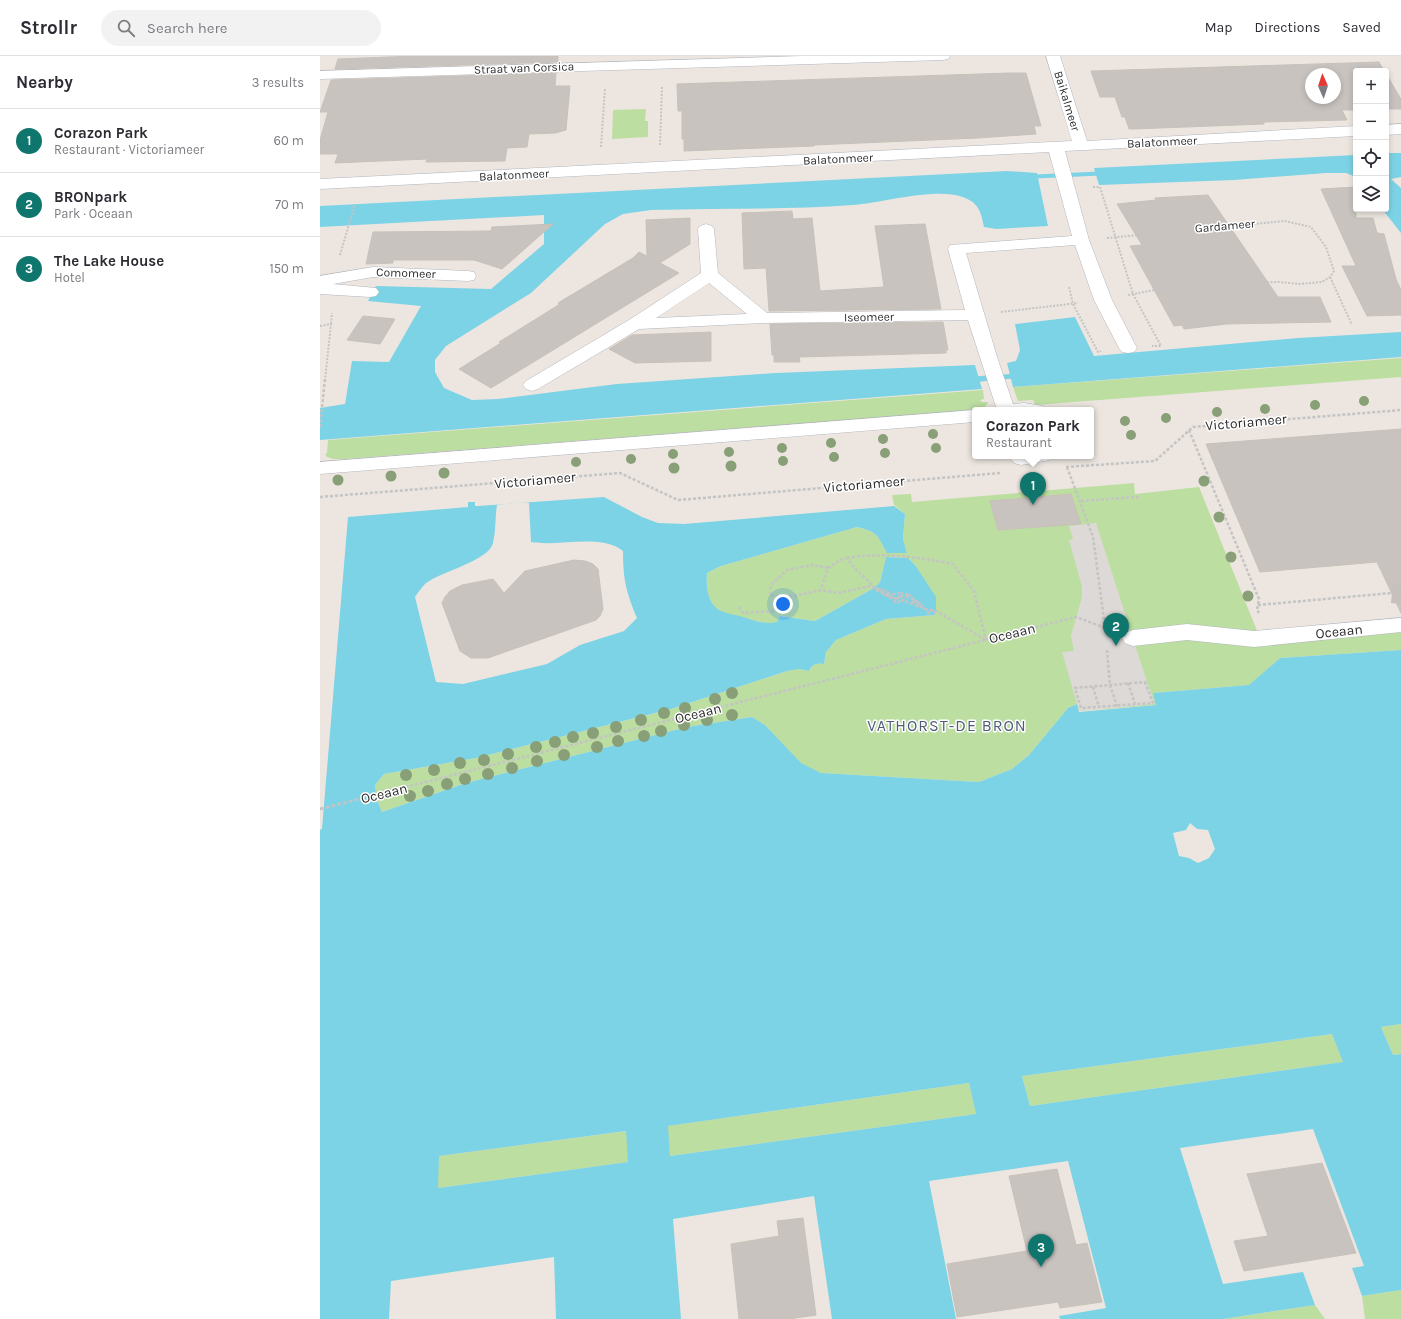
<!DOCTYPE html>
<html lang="en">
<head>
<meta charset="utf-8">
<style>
  :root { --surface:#fff; --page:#f2f2f3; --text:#2b2b33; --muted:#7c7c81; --line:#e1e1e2; --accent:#0f766e }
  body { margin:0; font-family:Karla,sans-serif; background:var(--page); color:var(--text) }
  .controls { position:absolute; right:12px; top:12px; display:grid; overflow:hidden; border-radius:4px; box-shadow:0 2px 6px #0003 }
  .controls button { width:36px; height:36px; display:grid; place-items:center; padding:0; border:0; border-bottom:1px solid var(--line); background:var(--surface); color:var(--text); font:20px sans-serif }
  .compass { position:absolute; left:985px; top:12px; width:36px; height:36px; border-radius:50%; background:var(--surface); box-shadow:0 2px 6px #0003; rotate:357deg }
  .you { position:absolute; left:463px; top:548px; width:14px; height:14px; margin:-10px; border:3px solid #fff; border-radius:50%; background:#1a73e8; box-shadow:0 0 0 6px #1a73e833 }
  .badge { display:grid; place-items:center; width:26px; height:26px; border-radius:50%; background:var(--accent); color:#fff; font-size:13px; font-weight:700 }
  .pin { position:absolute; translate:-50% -33px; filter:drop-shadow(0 1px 2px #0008) }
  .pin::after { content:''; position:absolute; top:21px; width:14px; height:12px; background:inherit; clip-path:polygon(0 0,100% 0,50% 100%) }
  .popup { position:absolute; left:652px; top:351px; width:122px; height:52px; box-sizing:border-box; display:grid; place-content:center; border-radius:4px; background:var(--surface); filter:drop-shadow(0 1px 3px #0005); font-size:13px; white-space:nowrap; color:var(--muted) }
  .popup b { font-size:15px; color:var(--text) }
  .popup::after { content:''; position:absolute; left:50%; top:100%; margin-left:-8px; border:8px solid transparent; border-top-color:var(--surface) }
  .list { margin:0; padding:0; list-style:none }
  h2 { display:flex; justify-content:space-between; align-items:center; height:52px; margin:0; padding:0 16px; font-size:17px }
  h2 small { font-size:13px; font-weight:400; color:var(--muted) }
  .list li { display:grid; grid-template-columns:26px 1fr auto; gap:12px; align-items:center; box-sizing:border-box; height:64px; padding:0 16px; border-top:1px solid var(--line) }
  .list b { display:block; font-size:15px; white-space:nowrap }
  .list p { margin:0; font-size:13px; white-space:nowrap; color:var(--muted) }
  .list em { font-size:13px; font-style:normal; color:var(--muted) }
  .icon { flex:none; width:22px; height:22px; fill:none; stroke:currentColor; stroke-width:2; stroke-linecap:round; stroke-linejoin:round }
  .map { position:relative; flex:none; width:1081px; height:1263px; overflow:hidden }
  header { display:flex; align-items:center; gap:24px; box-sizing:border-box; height:56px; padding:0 20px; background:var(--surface); border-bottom:1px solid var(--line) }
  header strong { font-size:19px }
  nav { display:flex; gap:22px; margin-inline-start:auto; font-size:14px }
  .search { width:280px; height:36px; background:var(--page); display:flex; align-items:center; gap:10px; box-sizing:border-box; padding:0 14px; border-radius:22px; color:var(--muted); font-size:15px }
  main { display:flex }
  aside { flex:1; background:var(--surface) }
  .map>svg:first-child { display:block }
</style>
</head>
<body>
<header>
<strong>Strollr</strong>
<div class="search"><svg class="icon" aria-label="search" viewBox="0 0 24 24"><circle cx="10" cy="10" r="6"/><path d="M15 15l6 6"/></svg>Search here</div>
<nav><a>Map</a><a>Directions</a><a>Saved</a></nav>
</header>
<main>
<aside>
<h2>Nearby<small>3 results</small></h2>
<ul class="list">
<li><span class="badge">1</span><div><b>Corazon Park</b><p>Restaurant · Victoriameer</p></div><em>60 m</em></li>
<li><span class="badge">2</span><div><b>BRONpark</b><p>Park · Oceaan</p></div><em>70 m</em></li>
<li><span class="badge">3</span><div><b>The Lake House</b><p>Hotel</p></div><em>150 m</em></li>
</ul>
</aside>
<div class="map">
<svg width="1081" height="1263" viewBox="0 0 1081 1263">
  <rect width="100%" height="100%" fill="#ede6e0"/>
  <path fill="#bcdea1" d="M326,53L325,65H328V81L292,83L293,54Z
    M1081,302V321L715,349L713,344L698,345L693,331Z
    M663,334L664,343L660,344L662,346H667L668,347L664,352L654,354L25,403H13L7,401L5,398L7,397L8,384Z
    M814,427L815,438L879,431L942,587L1081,574V594L960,602L930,629L833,637L837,649L759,655L757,648L748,652L709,699L692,713L659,726L501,717L481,708L445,669L432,661L367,671L146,727L62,756L57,744L55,729L64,718L156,702L351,653L467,615L479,613L489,615C492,608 497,607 504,608L506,596L516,584L566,563L615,559L595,509L588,502L566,501L560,526L554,532L495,565L461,560L457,566L451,568C441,566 407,559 399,554C387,546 386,530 387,517L401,510L537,471C558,476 557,479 567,496L587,497L583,483L585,458L574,449L572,439L591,438L592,446Z
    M1081,968V998L1073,999L1061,971Z
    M1012,978L1024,1006L710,1050L702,1020Z
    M649,1027L656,1058L350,1100L347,1070Z
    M307,1075L309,1106L118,1132V1100Z
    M1081,1234V1263H1045L1042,1240Z
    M995,1249L1005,1263H903Z"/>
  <path fill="#ddd9d6" d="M776,467L827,626L835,648L759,655L742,596L754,595L751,580L762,541V531L749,484L753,483L749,470Z"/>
  <path fill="#7cd3e5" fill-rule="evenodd" d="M1066,97H1081V121L1071,123L1081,132V177L1062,153H1066Z
    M1036,99V121L1026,117H1006L914,124L779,129L774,112Z
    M687,115L717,117L728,170L676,173L664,171C661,156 659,147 643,141C613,131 564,147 532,149C465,154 398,152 331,154L303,158L285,168L211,237L126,290L115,304V316L124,332L152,344L178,343L297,328L456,317L655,309L662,333L0,384V352L25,348L32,305L69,306L101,250L48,245L56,230L171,233L224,188V159L0,171V150Z
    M755,261L774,300L978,282L1081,276V301L693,331L687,307L696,305L700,294L695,268Z
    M284,441L322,461L338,467L364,468L574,450L585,458L583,483L587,497H567C557,479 558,476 537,471L401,510L387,517C386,530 387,546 399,554C406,558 419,559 426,562C436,565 447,569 457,566L460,560L495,565L554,532L560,526L566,501L588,502L595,509L616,541V555L615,559L566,563L516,584L506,596L504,608C497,607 492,608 489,615L479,613L467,615L351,653L156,702L64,718L55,729L57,744L62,756L146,727L367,671L432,661L445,669L481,707L501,717L659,726L692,713L709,699L748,652L757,648L759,656L836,649L833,637L929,629L960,602L1081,594V968L1061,971L1073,999L1081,998V1234L1042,1240L1032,1212L1044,1210L993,1073L860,1092L903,1228L983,1216L995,1249L903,1263H740L739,1260L786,1252L748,1105L609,1125L636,1263H512L494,1140L353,1163L361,1263H236L234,1201L71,1225L69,1263H0V774L2,773L28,461L148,451V446H155V450H158ZM209,446L211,486C238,491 282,477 303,495C303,523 306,536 317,562L304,575L260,589L227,608L143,628L116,626L95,541C98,537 101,532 105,528C119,516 169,505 173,487C176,475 175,461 177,449ZM870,767L877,773L888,774L895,793L889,802L878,807L869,802L859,800L853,777L866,774ZM1012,978L1023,1006L710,1050L702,1020ZM649,1027L656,1058L350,1100L348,1070ZM306,1075L308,1106L118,1132L119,1100Z"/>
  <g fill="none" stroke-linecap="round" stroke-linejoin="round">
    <path fill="#7cd3e5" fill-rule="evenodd" d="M789,115L793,117L792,119L705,123L701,121L705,119Z
      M704,317H707L708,319L707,321L646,327L642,324L646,321Z"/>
  </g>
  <path fill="#c8c3bf" stroke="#c8c1b9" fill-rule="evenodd" d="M95,0H238V6L15,13L18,3Z
    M1059,6L1064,15H1036V54H1022L1027,64L944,66V68L813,73H809L805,61H802L795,41H780L771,15ZM991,18H1015V42H991Z
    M236,17L235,30H250L246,74L235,77L209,78L207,91L187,92L185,105L106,106L107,103L15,107L18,98H0V84L8,56H0L11,24Z
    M689,17H706L721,70H714L716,78L658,82L494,89V90L364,95V83H362V55H358L357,28Z
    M1066,18L1081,43V53H1066Z
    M1036,131V162H1053L1057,177L1064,178L1076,223L1081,234V259L1047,260L1022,210H1036L1001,133Z
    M888,139L958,241H1000L1011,266L907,268L864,273L862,269L854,270L810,190L822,189L797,148L836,144L835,142Z
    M472,155L473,163L492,162L500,235L564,231L555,170L605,168L621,253L449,255L446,212L424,213L422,157Z
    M370,162V188L340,207L359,217L171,332L139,313L181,287L179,286L240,248L238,247L313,202L319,196L327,200L326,164Z
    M233,168L182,213L154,204H73V207L46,208L53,176L171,175L172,171Z
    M43,260L75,263L60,288L27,284Z
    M623,266L628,294H626V297L479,301L480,306H454V299H452L450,268Z
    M391,276V305L315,307L289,293L312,279Z
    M1081,373V557L1057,506L940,516L886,388Z
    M751,438L761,468L678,474L670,445Z
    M254,504L265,505L273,508L278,513L283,553L280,560L276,564L168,602H151L140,595L122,547L125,541L130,535L142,529L173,523L184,537L205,515Z
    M1002,1107L1036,1197L924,1215L914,1185L948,1180L927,1118Z
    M737,1113L756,1189L767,1187L782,1246L740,1252L738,1246L637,1261L627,1208L707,1195L689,1120Z
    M483,1162L496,1259L469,1263H419L411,1188L459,1180L457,1165Z"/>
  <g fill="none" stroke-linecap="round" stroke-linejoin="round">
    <path stroke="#c6c1bc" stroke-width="20" stroke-dasharray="20 10" stroke-linecap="butt" d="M1072,537L1081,538"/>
    <defs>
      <path id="minor" d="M482,0H630L628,3L623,4L0,23V15Z
        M726,0H740L767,85L1036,70V80L745,95L769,184L792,244L817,292L814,296L808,297L802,296L799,292L774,244L755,189L646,197L678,304L693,348L704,347L723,350L725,354H677L648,264L443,267L319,273L218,333L212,335L206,333L203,329L206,325L309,264L381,217L378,173L380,170L386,168L392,170L394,173L398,217L447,257L645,254L628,193L630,189L752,180L729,96L0,133V123L752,85ZM389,227L427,258L336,262Z
        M1081,68V78L1066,79V69Z
        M53,211L148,215L154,216L156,220L154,224L148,225L53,221L13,228L56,232L59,236L56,240L50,241L0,238V220Z
        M655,354V366L0,418V406Z
        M693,400H733L730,404L701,409L694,407L691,403Z
        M1081,562V576L934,591L867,584L813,590L805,587L802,582L805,577L813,574L867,568L934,575Z"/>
    </defs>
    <use href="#minor" stroke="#b3b6be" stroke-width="1"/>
    <path stroke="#c4c4c4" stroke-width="2" stroke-dasharray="2 1.5" stroke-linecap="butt" d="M340,89L342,30
      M281,91L285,32
      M773,131H780L813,238L841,290H832
      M787,182L965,165L991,171L1006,191L1014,215L1010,221L1002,226L979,228L959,226L861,229L808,239
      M20,199L35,148
      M1010,221L1032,269
      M749,231L753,248L778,296L781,295
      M681,256L758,247
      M11,268L12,257
      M0,270L11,268L5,324"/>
    <path stroke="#c4c4c4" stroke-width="2.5" stroke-dasharray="3 2" stroke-linecap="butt" d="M0,371L5,323
      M869,374L939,543L937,554L939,557
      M746,411L835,405L873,371L1081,354
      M747,411L773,481L785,571
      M0,441L300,417L358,444L680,417
      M761,445L817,441L818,443
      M527,502C563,496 597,501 633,508L654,535L666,584
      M508,512L520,504L527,502C535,515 547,522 556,534L558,531L561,535L565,534L568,536L564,538L567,540L582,536V540L573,543L576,547L587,542L588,538L593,542L592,546H598L596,549L600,552L602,550L609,557L612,554L614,557L616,555
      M556,534L561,535L564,538Z
      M568,536L573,543L567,540Z
      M588,538L582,540L593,542L602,550
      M464,542L450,539L451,529L467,514L493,509L508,512L501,533
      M576,542L598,550
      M938,549L1072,537
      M419,551L423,557L454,555L464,542L501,534L518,537L551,530
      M605,553L616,555L666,584
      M787,594L790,629L797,650
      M825,626L833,647L761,652L755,632Z
      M808,627L815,648
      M773,631L779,651
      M66,736L756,561L788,573"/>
    <path stroke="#c4c4c4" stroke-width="3" stroke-dasharray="3.5 2.5" stroke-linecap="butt" d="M0,753L70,735"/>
    <use href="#minor" fill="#fff" fill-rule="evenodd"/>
  </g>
  <g fill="#889f77">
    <circle cx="1044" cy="345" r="5"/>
    <circle cx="995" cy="349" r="5"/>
    <circle cx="945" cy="353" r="5"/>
    <circle cx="897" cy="356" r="5"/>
    <circle cx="846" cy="362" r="5"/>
    <circle cx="805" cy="365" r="5"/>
    <circle cx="613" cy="378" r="5"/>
    <circle cx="811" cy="379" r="5"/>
    <circle cx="563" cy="383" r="5"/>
    <circle cx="511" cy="387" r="5"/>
    <circle cx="462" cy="392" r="5"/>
    <circle cx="616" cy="392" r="5"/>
    <circle cx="409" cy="396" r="5"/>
    <circle cx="565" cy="397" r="5"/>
    <circle cx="353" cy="398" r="5"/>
    <circle cx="514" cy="401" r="5"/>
    <circle cx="311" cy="403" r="5"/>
    <circle cx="463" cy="405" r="5"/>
    <circle cx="256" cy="406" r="5"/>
    <circle cx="411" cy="410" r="5.5"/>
    <circle cx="354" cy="412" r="5.5"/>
    <circle cx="124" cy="417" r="5.5"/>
    <circle cx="71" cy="420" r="5.5"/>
    <circle cx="18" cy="424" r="5.5"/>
    <circle cx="884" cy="425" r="5.5"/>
    <circle cx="899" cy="461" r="5.5"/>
    <circle cx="911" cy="501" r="5.5"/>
    <circle cx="928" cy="540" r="5.5"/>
    <circle cx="412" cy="637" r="6"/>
    <circle cx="395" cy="643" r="6"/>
    <circle cx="365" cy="652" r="6"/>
    <circle cx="344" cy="657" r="6"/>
    <circle cx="412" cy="659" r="6"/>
    <circle cx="321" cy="664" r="6"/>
    <circle cx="387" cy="664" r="6"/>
    <circle cx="364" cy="669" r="6"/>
    <circle cx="296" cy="671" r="6"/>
    <circle cx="341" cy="675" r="6"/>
    <circle cx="273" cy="677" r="6"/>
    <circle cx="324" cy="680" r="6"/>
    <circle cx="253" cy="681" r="6"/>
    <circle cx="298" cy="685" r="6"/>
    <circle cx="235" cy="686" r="6"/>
    <circle cx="216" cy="691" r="6"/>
    <circle cx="277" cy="691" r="6"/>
    <circle cx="188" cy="698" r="6"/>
    <circle cx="244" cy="699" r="6"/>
    <circle cx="164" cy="704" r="6"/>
    <circle cx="217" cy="705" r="6"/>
    <circle cx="140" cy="707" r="6"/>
    <circle cx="192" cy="712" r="6"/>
    <circle cx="114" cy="714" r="6"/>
    <circle cx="168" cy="718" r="6"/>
    <circle cx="86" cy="719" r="6"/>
    <circle cx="145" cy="723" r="6"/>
    <circle cx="127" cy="728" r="6"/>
    <circle cx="108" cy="735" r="6"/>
    <circle cx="90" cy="740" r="6"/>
  </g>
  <g text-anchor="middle" stroke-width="3" stroke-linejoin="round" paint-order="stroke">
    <g font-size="12" fill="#2c2c2c" stroke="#fff">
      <text transform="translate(204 12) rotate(-2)" y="4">Straat van Corsica</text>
      <text transform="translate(747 45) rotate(73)" y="4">Baikalmeer</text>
      <text transform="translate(842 86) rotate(-3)" y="4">Balatonmeer</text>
      <text transform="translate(518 103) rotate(-3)" y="4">Balatonmeer</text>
      <text transform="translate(194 119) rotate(-3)" y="4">Balatonmeer</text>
      <text transform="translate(905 170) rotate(-5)" y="4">Gardameer</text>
      <text transform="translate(86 217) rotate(2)" y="4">Comomeer</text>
      <text transform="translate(549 261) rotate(-1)" y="4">Iseomeer</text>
    </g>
    <g font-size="14" fill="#2c2c2c" stroke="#fff">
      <text transform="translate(926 366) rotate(-5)" y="5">Victoriameer</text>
      <text transform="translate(215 424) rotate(-5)" y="5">Victoriameer</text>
      <text transform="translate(544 428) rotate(-5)" y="5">Victoriameer</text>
      <text transform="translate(1019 575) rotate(-6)" y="5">Oceaan</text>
      <text transform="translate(692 577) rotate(-14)" y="5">Oceaan</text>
      <text transform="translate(378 657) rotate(-14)" y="5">Oceaan</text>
      <text transform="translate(64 737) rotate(-14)" y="5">Oceaan</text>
    </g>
    <g font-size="16" letter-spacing="1" fill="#505b7a" stroke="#fff">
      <text x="627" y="675">VATHORST-DE BRON</text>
    </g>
  </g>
</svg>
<div class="controls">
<button>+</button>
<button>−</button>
<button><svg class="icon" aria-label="locate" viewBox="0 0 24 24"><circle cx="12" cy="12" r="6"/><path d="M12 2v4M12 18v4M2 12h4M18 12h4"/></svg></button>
<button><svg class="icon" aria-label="layers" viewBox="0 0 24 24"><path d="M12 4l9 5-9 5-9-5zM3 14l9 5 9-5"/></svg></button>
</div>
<svg class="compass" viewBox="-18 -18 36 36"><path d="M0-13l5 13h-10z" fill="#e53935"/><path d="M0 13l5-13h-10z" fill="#7c7c81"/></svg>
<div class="you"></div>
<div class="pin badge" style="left:713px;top:449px">1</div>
<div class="popup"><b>Corazon Park</b>Restaurant</div>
<div class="pin badge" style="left:796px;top:590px">2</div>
<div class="pin badge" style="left:721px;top:1211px">3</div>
</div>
</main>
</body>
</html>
